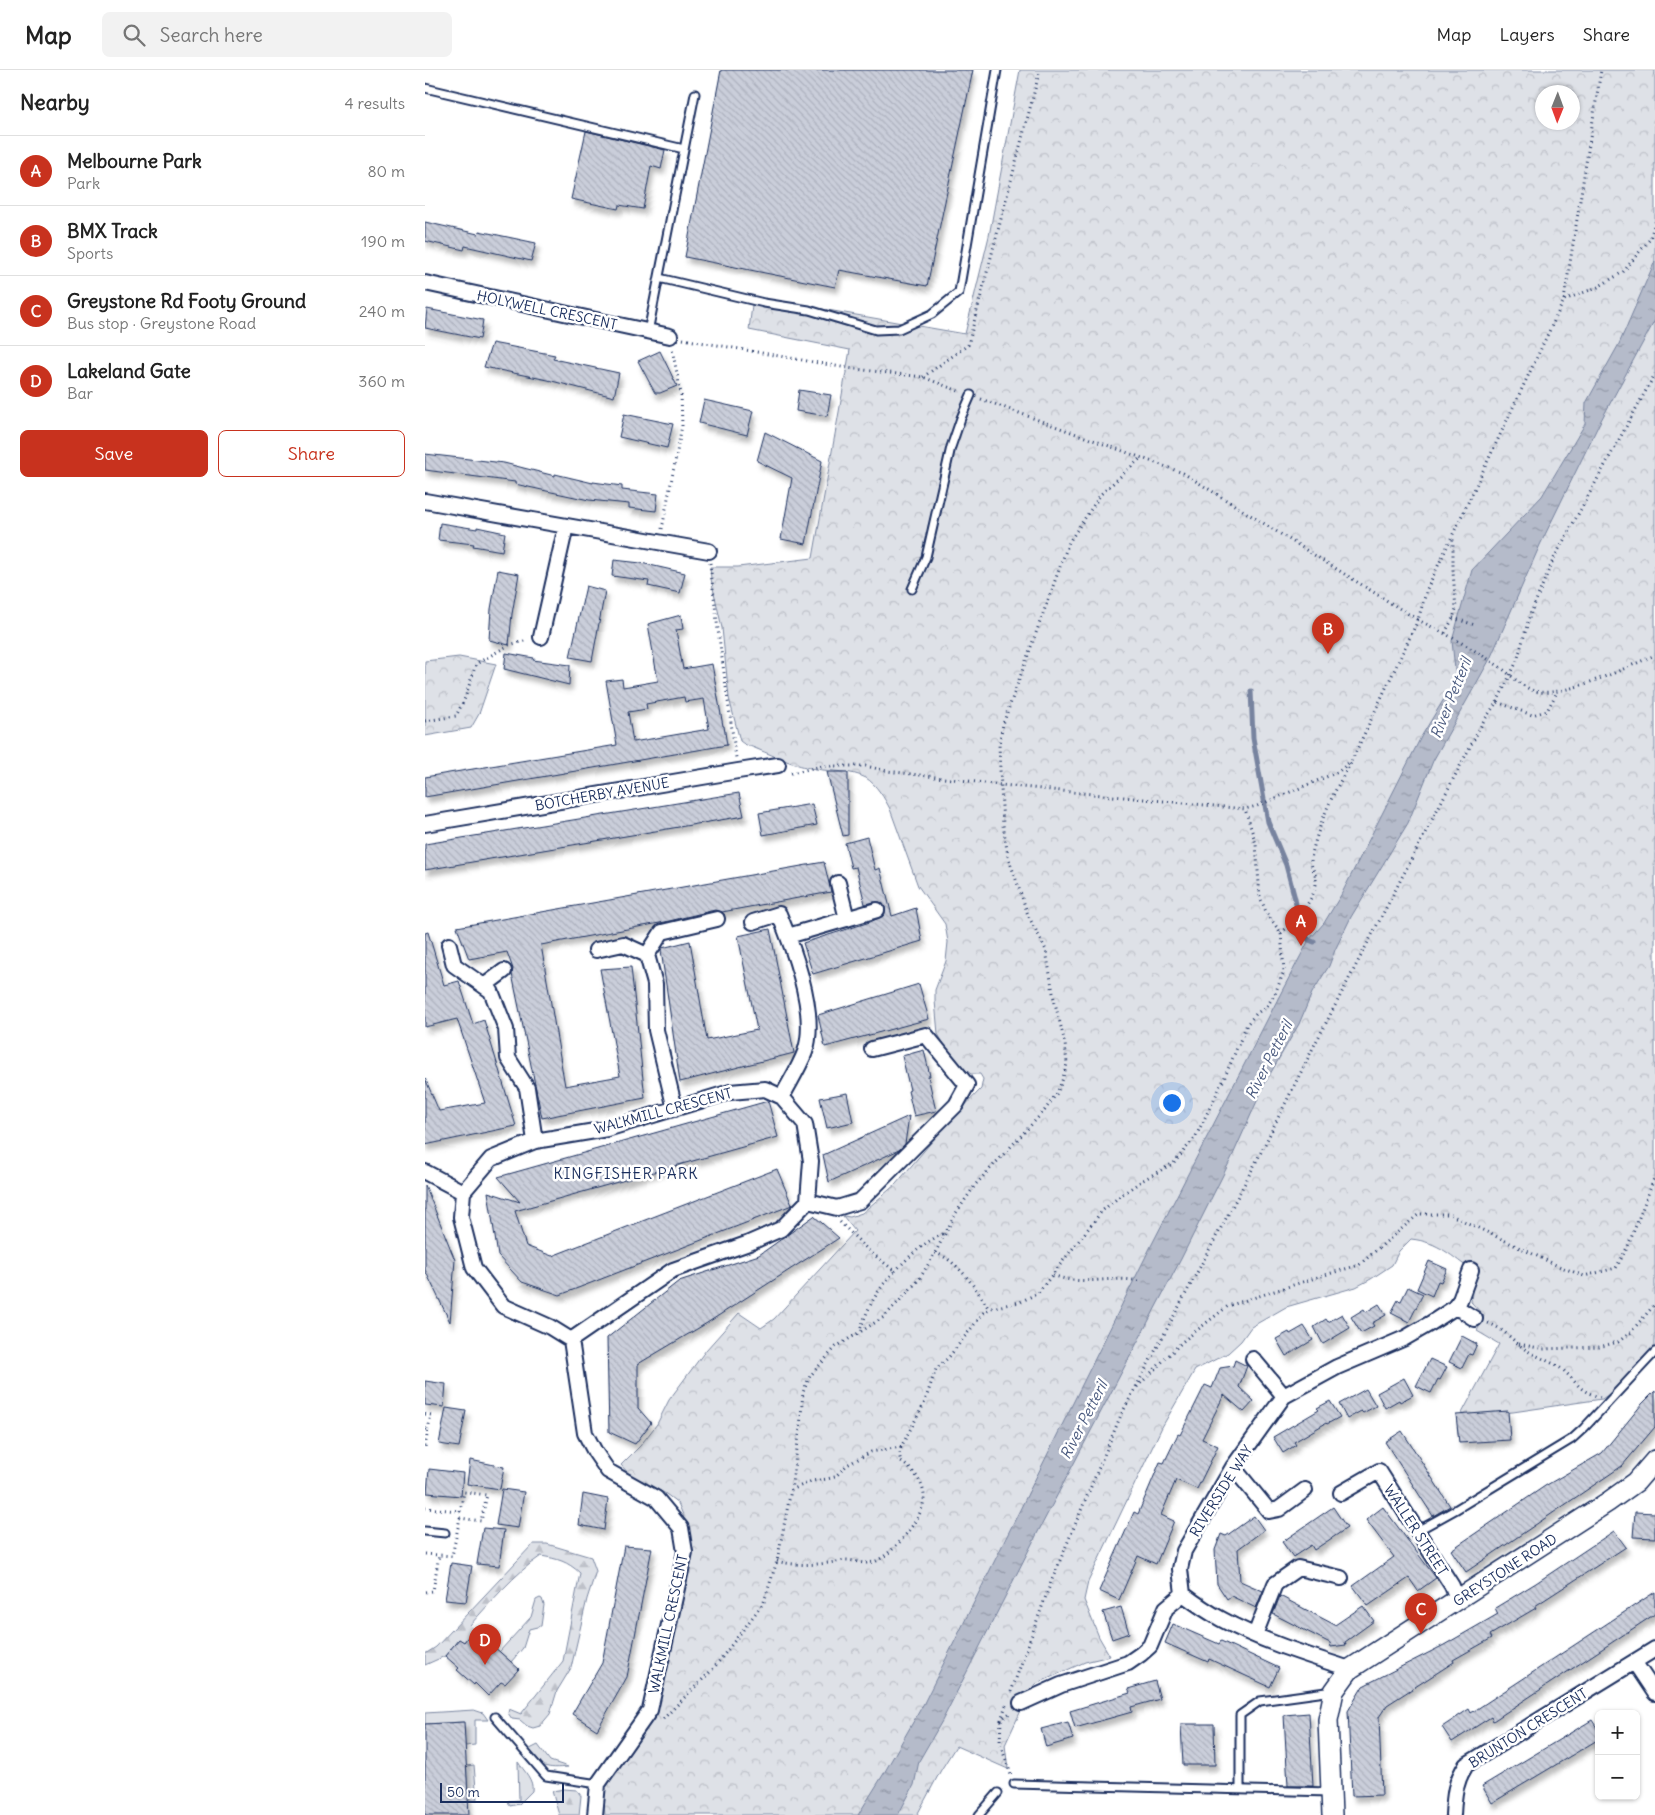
<!DOCTYPE html>
<html lang="en">
<head>
<meta charset="utf-8">
<style>
  :root { --surface:#fff; --page:#f2f2f2; --text:#222; --muted:#767676; --line:#e0e0e0; --accent:#c8321e }
  body { margin:0; font-family:Delius,sans-serif; background:var(--page); color:var(--text) }
  .controls { position:absolute; right:15px; bottom:15px; display:grid; overflow:hidden; border-radius:8px; box-shadow:0 1px 4px #0004 }
  .controls button { width:45px; height:45px; display:grid; place-items:center; padding:0; border:0; border-bottom:1px solid var(--line); background:var(--surface); color:var(--text); font:25px sans-serif }
  .compass { position:absolute; left:1110px; top:15px; width:45px; height:45px; border-radius:50%; background:var(--surface); box-shadow:0 1px 4px #0004; rotate:181deg }
  .scale { position:absolute; left:15px; bottom:12px; width:124px; box-sizing:border-box; padding-left:5px; border:2px solid #1b2f5e; border-top:0; font-size:14px; line-height:18px; white-space:nowrap; color:#1b2f5e; -webkit-text-stroke:4px #fff; paint-order:stroke }
  .you { position:absolute; left:746px; top:1032px; width:18px; height:18px; margin:-12px; border:4px solid #fff; border-radius:50%; background:#1a73e8; box-shadow:0 0 0 8px #1a73e833 }
  .badge { display:grid; place-items:center; width:32px; height:32px; border-radius:50%; background:var(--accent); color:#fff; font-size:16px; font-weight:700 }
  .pin { position:absolute; translate:-50% -41px; filter:drop-shadow(0 1px 2px #0008) }
  .pin::after { content:''; position:absolute; top:26px; width:18px; height:15px; background:inherit; clip-path:polygon(0 0,100% 0,50% 100%) }
  .list { margin:0; padding:0; list-style:none }
  h2 { display:flex; justify-content:space-between; align-items:center; height:65px; margin:0; padding:0 20px; font-size:21px }
  h2 small { font-size:16px; font-weight:400; color:var(--muted) }
  .list li { display:grid; grid-template-columns:32px 1fr auto; gap:15px; align-items:center; box-sizing:border-box; height:70px; padding:0 20px; border-top:1px solid var(--line) }
  .list b { display:block; font-size:19px; white-space:nowrap }
  .list p { margin:0; font-size:16px; white-space:nowrap; color:var(--muted) }
  .list em { font-size:16px; font-style:normal; color:var(--muted) }
  .actions { display:flex; gap:10px; padding:15px 20px }
  .actions a { flex:1; padding:11px 0; border:1px solid var(--accent); border-radius:8px; text-align:center; font-size:18px; color:var(--accent) }
  .actions .main { background:var(--accent); color:#fff }
  .icon { flex:none; width:28px; height:28px; fill:none; stroke:currentColor; stroke-width:2; stroke-linecap:round; stroke-linejoin:round }
  .map { position:relative; flex:none; width:1230px; height:1745px; overflow:hidden }
  header { display:flex; align-items:center; gap:30px; box-sizing:border-box; height:70px; padding:0 25px; background:var(--surface); border-bottom:1px solid var(--line) }
  header strong { font-size:24px }
  nav { display:flex; gap:28px; margin-inline-start:auto; font-size:18px }
  .search { width:350px; height:45px; background:var(--page); display:flex; align-items:center; gap:12px; box-sizing:border-box; padding:0 18px; border-radius:8px; color:var(--muted); font-size:19px }
  main { display:flex }
  aside { flex:1; background:var(--surface) }
  .map>svg:first-child { display:block }
</style>
</head>
<body>
<header>
<strong>Map</strong>
<div class="search"><svg class="icon" aria-label="search" viewBox="0 0 24 24"><circle cx="10" cy="10" r="6"/><path d="M15 15l6 6"/></svg>Search here</div>
<nav><a>Map</a><a>Layers</a><a>Share</a></nav>
</header>
<main>
<aside>
<h2>Nearby<small>4 results</small></h2>
<ul class="list">
<li><span class="badge">A</span><div><b>Melbourne Park</b><p>Park</p></div><em>80 m</em></li>
<li><span class="badge">B</span><div><b>BMX Track</b><p>Sports</p></div><em>190 m</em></li>
<li><span class="badge">C</span><div><b>Greystone Rd Footy Ground</b><p>Bus stop · Greystone Road</p></div><em>240 m</em></li>
<li><span class="badge">D</span><div><b>Lakeland Gate</b><p>Bar</p></div><em>360 m</em></li>
</ul>
<div class="actions"><a class="main">Save</a><a>Share</a></div>
</aside>
<div class="map">
<svg width="1230" height="1745" viewBox="0 0 1230 1745">
  <defs>
    <pattern id="forest-firs" width="22" height="20" patternUnits="userSpaceOnUse" patternTransform="scale(1.25)"><rect width="22" height="20" fill="#dee1e7"/><path d="M5 1l3.5 6h-7zM16 11l3.5 6h-7z" fill="#bec1c9"/></pattern>
    <pattern id="park-crowns" width="20" height="18" patternUnits="userSpaceOnUse" patternTransform="scale(1.25)"><rect width="20" height="18" fill="#dee1e7"/><path d="M2 6a3 3 0 1 1 6 0M12 15a3 3 0 1 1 6 0" fill="none" stroke="#bec1c9"/></pattern>
    <pattern id="water-ripples" width="26" height="14" patternUnits="userSpaceOnUse" patternTransform="scale(1.25)"><rect width="26" height="14" fill="#b5bbca"/><path d="M2 4q2-2 4 0t4 0M15 11q2-2 4 0t4 0" fill="none" stroke="#9298a7"/></pattern>
    <pattern id="building-back-hatch" width="6" height="6" patternUnits="userSpaceOnUse" patternTransform="scale(1.25)"><rect width="6" height="6" fill="#caceda"/><path d="M-1 5l2 2M0 0l6 6M5-1l2 2" fill="none" stroke="#adb1be"/></pattern>
    <filter id="shadow"><feDropShadow dx="3" dy="5.5" stdDeviation="2.5" flood-color="#0004"/></filter>
  </defs>
  <rect width="100%" height="100%" fill="#fff"/>
  <filter id="ink" filterUnits="userSpaceOnUse"><feTurbulence type="fractalNoise" baseFrequency=".02" numOctaves="2"/><feDisplacementMap in="SourceGraphic" scale="10" xChannelSelector="R" yChannelSelector="G"/><feConvolveMatrix kernelMatrix="1 2 1 2 8 2 1 2 1" color-interpolation-filters="sRGB"/></filter>
  <g filter="url(#ink)">
    <path fill="#dee1e7" stroke="#7c88a2" d="M115,1528L117,1529L119,1535L116,1556L104,1559L98,1578L86,1592L74,1582L106,1547L111,1530Z
      M49,1640L58,1643L63,1650H50V1675L40,1676L38,1652L0,1654V1643Z
      M113,1675L125,1691L143,1697C122,1699 115,1698 103,1680Z
      M93,1692C99,1701 109,1710 107,1721L94,1734L85,1736L83,1731L94,1730Z
      M49,1695L52,1730H43L41,1696Z"/>
    <path fill="url(#forest-firs)" stroke="#7c88a2" d="M108,1474H122L166,1487L171,1501L162,1529L146,1598L132,1621L125,1644L115,1656L108,1658L102,1656L95,1650L87,1649L83,1643L84,1639L96,1644L138,1591L155,1503C142,1491 133,1489 116,1486C89,1504 67,1531 45,1555L49,1559L39,1572L34,1569L20,1586L0,1595V1584L11,1577Z
      M139,1719L152,1720L156,1726L154,1745H134L127,1721Z"/>
    <path fill="url(#park-crowns)" stroke="#7c88a2" fill-rule="evenodd" d="M595,0H1230V1278L1211,1305L1177,1329L1088,1342L1036,1345L1074,1274L1052,1261L1059,1246L1046,1232L1049,1202C1026,1186 1014,1172 986,1169L974,1181L967,1195L946,1209L931,1217L861,1237L826,1257L816,1271L803,1283L770,1300L737,1357L663,1512L659,1530L674,1567L685,1586L660,1592L611,1614L599,1634L580,1675L583,1699L531,1676L516,1700L492,1745H180L177,1716L200,1682L219,1663L236,1628L266,1483L258,1445L253,1433L241,1424L204,1404L196,1395L215,1376L232,1354L244,1330L281,1280L314,1243L336,1258L349,1249L430,1161L418,1146L425,1147L437,1143L471,1114L520,1056L556,1019L558,1009L555,1004H546L534,995L520,976L513,964L510,931V920L521,891L523,872L520,854L493,816L465,739C460,729 451,714 441,708C426,700 407,702 391,699C370,696 352,687 332,679C326,676 321,676 315,671L304,628L297,558L286,509L285,497H313L388,488L425,280L324,260L328,227L540,264L564,166ZM1118,22H1148V52H1118Z
      M34,587L71,594L54,644L46,658L0,666V591Z"/>
    <path fill="url(#water-ripples)" stroke="#77839f" d="M1230,191V250L1174,354L1115,475L1065,589L1008,691L983,753L926,847L910,880L904,896L887,923L874,954L841,1011L807,1087L756,1189L614,1460L517,1651L494,1691L489,1715L473,1745H433L458,1705L499,1633L726,1176L858,919L884,870L899,853L916,825L996,667L1031,609L1027,571L1047,500L1117,426L1160,354L1161,333L1194,274Z"/>
    <g fill="none" stroke-linecap="round" stroke-linejoin="round">
      <path stroke="#77839f" stroke-width="5" d="M826,621L828,668L843,752L861,795L870,829L876,861L884,870L889,872"/>
    </g>
    <path fill="url(#building-back-hatch)" stroke="#1b2f5e" fill-rule="evenodd" filter="url(#shadow)" d="M296,0H548L502,216L414,200L410,217L260,187Z
      M161,61L240,80L236,99L226,96L218,139L194,135L193,139L146,129Z
      M0,152L53,164L54,161L111,173L106,191L40,176L39,180L0,171Z
      M2,239L58,250L55,269L0,258Z
      M67,273L130,285L128,289L194,303L189,327L123,310L59,297Z
      M235,281L252,316L235,323H230L213,291Z
      M374,320L406,325L402,346L371,341Z
      M279,330L328,341L322,365L274,353Z
      M199,344L248,354L242,378L194,367Z
      M340,362L397,391L381,474L356,469L367,408L332,391Z
      M0,384L79,393L130,406V404L168,413V412L197,416V420L233,424L231,441L204,438V434L164,430L117,420L90,414V412L0,400Z
      M15,453L52,459V457L80,463L77,481L48,476L49,474L13,470Z
      M189,490L216,493L260,503L255,523L223,516L224,511L187,506Z
      M73,500L94,504L87,544L84,575L64,570L66,539Z
      M161,516L180,521L167,591L145,587Z
      M256,545L258,559L251,560L258,599L287,594L298,656H299L302,675L0,727V707L192,675L181,611L197,609L198,617L233,611L223,554ZM259,627L260,632L279,629L284,659L208,672L203,642L222,639L221,634Z
      M81,583L109,588L108,590L145,595L144,615L79,599Z
      M402,702H423V765L418,766Z
      M314,723L319,746L0,800V774Z
      M387,734L392,755L338,765L334,743Z
      M442,767L450,800L455,798L467,846L491,838L497,871L388,904L378,873L445,852L458,846L460,843V837L455,832L440,834L431,797L426,798L420,773Z
      M399,792L406,822L297,842L290,840L240,852L116,875L140,1016L195,1006L175,899L206,897L220,1028L117,1048L87,904L88,899L82,882L44,889L32,857Z
      M345,859L369,983L255,1012L236,880L237,878L265,871L282,970L332,960L313,866Z
      M3,862L19,915L34,911L48,954L59,950L91,1056L0,1075V1008L14,1041L60,1033L32,949L0,957V863Z
      M494,914L504,949L400,977L393,945Z
      M499,980L505,1006H503L511,1041L489,1046L483,1021L485,1020L477,986Z
      M422,1023L428,1052L402,1058L395,1028Z
      M343,1031L353,1067L90,1141L101,1176L127,1186L352,1099L367,1135L135,1225L97,1212L73,1186L63,1122L95,1132L73,1107Z
      M484,1046L480,1074L474,1080L404,1112L398,1085Z
      M0,1115L30,1190L25,1252L0,1200Z
      M389,1146L414,1168L282,1253L213,1294V1338L226,1353L210,1374L184,1362L182,1268L254,1211L334,1185Z
      M1004,1191L1022,1199L1016,1212L1013,1211L1007,1226L992,1219Z
      M983,1217L998,1224L984,1252L966,1243L973,1230L976,1231Z
      M954,1234L961,1245L947,1253L949,1256L936,1263L926,1247L939,1239L941,1242Z
      M917,1244L925,1258L898,1274L889,1257L901,1249L903,1252Z
      M879,1256L888,1270L861,1286L851,1269L864,1262L865,1264Z
      M1037,1266L1052,1274L1047,1285L1044,1284L1037,1298L1024,1292Z
      M1005,1289L1022,1297L1015,1310L1013,1309L1006,1323L991,1316Z
      M810,1290L822,1296L814,1317L829,1331L819,1342L799,1325L777,1369L793,1376L772,1419L751,1410L736,1445L749,1451L731,1494L713,1486L694,1530L674,1521L709,1442L713,1444L735,1392L739,1393L753,1364L755,1365L780,1315L787,1318L795,1298L808,1296Z
      M979,1308L988,1325L975,1332L974,1330L960,1338L952,1323Z
      M0,1311L21,1314L19,1337L0,1335Z
      M941,1319L951,1336L938,1343L936,1341L922,1349L914,1334Z
      M1230,1321V1357L1197,1396L1041,1502L1026,1480L1120,1416L1177,1383L1217,1334Z
      M905,1331L915,1347L902,1354L901,1353L869,1372L871,1375L858,1383L848,1367L894,1340L892,1338Z
      M21,1338L41,1341L34,1377L14,1374Z
      M1083,1341L1085,1370L1034,1373L1031,1345Z
      M977,1361L1025,1436L1008,1446L960,1372Z
      M45,1390L79,1397L75,1419L42,1414Z
      M4,1399L38,1403L36,1426L2,1423Z
      M77,1419L99,1422L93,1458L71,1455Z
      M158,1424L183,1429L179,1460L154,1455Z
      M908,1437L922,1458L889,1480L886,1475L868,1487L857,1472Z
      M958,1437L1011,1508L993,1521L984,1508L943,1536L928,1516L969,1487L941,1450Z
      M1210,1442L1230,1443V1468L1208,1467Z
      M829,1446L839,1460L813,1479L815,1511L838,1521L831,1538L806,1526L802,1529L792,1514L790,1480L796,1464L801,1466Z
      M58,1458L79,1460L74,1496L52,1494Z
      M1189,1461L1201,1477L1110,1536L1111,1538L1065,1565L1067,1568L1028,1590L1029,1592L962,1635L954,1647L957,1725L927,1726L923,1641L938,1616L1019,1575L1073,1544L1070,1538L1111,1513Z
      M199,1476L227,1478L202,1607L172,1660L147,1644L177,1593Z
      M26,1493L47,1496L41,1532L20,1530Z
      M1230,1522V1544L1068,1651L1066,1647L1027,1672L1017,1657L1044,1639L1046,1643Z
      M855,1526L910,1555L938,1536L949,1551L920,1572L921,1575L906,1577L905,1573L848,1544Z
      M696,1537L704,1563L687,1569L678,1542Z
      M748,1554L794,1574L796,1571L854,1598L845,1617L784,1589L783,1592L740,1573Z
      M49,1559L94,1599L80,1614L76,1612L63,1626L50,1613L49,1615L32,1600L34,1598L20,1586L34,1569L39,1572Z
      M730,1611L735,1629L706,1637L707,1642L650,1658L645,1641L705,1623L703,1619Z
      M884,1643L888,1716H863L859,1645Z
      M1167,1650L1174,1661V1669L1067,1733L1057,1716Z
      M39,1652L44,1745H0V1654Z
      M643,1652L648,1669L621,1677L616,1659Z
      M756,1654H789L790,1695H758Z"/>
    <g fill="none" stroke-linecap="round" stroke-linejoin="round">
      <defs>
        <path id="lane" d="M0,18L259,79
          M234,208L339,233L384,240L451,260L474,259L507,244L534,222L572,0
          M223,262L270,24
          M487,519L501,487L526,377L536,348L546,325
          M0,1461L20,1463
          M992,1461L1030,1440L1147,1369L1159,1358L1230,1282
          M70,1647L121,1706L173,1714
          M589,1714L905,1722
          M815,1719V1645L835,1631L908,1621
          M554,1745L573,1723"/>
        <path id="street" d="M0,213L245,266
          M0,431L284,481
          M116,567L141,456
          M0,754L313,701L353,695
          M413,813L422,849
          M328,852L354,844C369,880 393,945 380,982C374,998 364,1013 357,1027
          M363,866L452,840
          M24,875L29,895L66,921L81,959L83,988L102,1018L110,1071
          M171,880L198,874L222,885L230,914L231,960L250,1039
          M222,885L237,862L292,849
          M59,916L79,901
          M0,1102L38,1122
          M383,1131L412,1138L435,1131L531,1035L542,1015L501,965L447,979
          M1029,1238L1036,1240L1050,1249
          M146,1270L248,1200L324,1173L356,1159L383,1131L386,1091L380,1054L357,1027L340,1019L305,1022L182,1059L110,1071L66,1089L38,1122L36,1147L49,1198L78,1236L125,1257L146,1270L160,1363L170,1382L183,1401L231,1428L256,1458L260,1482L225,1640L173,1714L170,1745
          M828,1289L859,1326
          M808,1397L844,1441L854,1439L880,1420
          M916,1423L954,1401L1027,1516L1033,1531
          M758,1524L755,1499L759,1481L808,1397L859,1326L912,1297L980,1268L1006,1253L1029,1238L1035,1230L1046,1200
          M830,1565L850,1514L873,1498L916,1508
          M1210,1593L1230,1623
          M596,1633L636,1615L703,1593L716,1584L725,1576L741,1538L758,1524C770,1533 783,1542 796,1549C836,1571 882,1585 925,1599
          M1028,1745C1029,1725 1030,1712 1041,1695L1230,1579"/>
        <path id="secondary" d="M907,1745L903,1650L909,1621L925,1599L1183,1432L1211,1412L1230,1390"/>
      </defs>
      <use href="#lane" stroke="#1b2f5e" stroke-width="11"/>
      <use href="#street" stroke="#1b2f5e" stroke-width="18"/>
      <use href="#secondary" stroke="#1b2f5e" stroke-width="22"/>
      <path stroke="#1b2f5e" stroke-width="3" stroke-dasharray="1 4" stroke-linecap="butt" d="M1139,230L1176,0
        M258,269L422,298L498,307L536,322
        M498,307L543,275L615,0
        M556,329L758,403L993,550L1002,519L1139,230L1173,217L1198,202L1225,169L1230,152
        M237,459L257,356L256,323L247,279
        M285,493L293,560L311,688
        M1028,548L1050,555
        M1020,563L1028,548L1031,539L1028,502V466
        M1072,632L1092,591L1105,545L1128,490L1230,304
        M0,651L31,646L40,628L51,594L84,575L103,570
        M366,703L397,696H441L462,701L576,715L820,739L832,736L913,702L927,690L993,550C1020,563 1047,578 1072,595C1086,604 1097,619 1114,622C1142,626 1203,597 1230,585
        M856,863C868,853 893,827 891,810C890,798 884,799 887,784C894,753 909,720 926,693
        M415,1152L444,1181L470,1201C452,1220 444,1235 435,1260
        M510,1183C532,1189 552,1220 564,1239
        M470,1201C485,1186 499,1172 518,1164
        M628,1205C656,1217 686,1205 714,1211
        M1063,1253C1078,1258 1088,1271 1101,1280C1112,1287 1128,1292 1138,1300C1153,1313 1153,1321 1175,1327
        M1094,1274L1118,1279L1174,1277L1193,1272L1205,1263L1230,1234
        M712,1317L757,1272L803,1236L893,1207L934,1195L994,1144H1024L1131,1195L1159,1206L1191,1198L1203,1176L1230,1106
        M0,1344L6,1345L3,1359
        M0,1359H3L0,1377
        M366,1420L387,1411L402,1409L410,1407L422,1395L446,1382L476,1377L499,1334L511,1299L524,1287L559,1242L566,1238L595,1232L613,1223L677,1141L695,1126L718,1110L749,1093L771,1066L799,1009L822,954L831,944L842,936L850,924L859,901L856,863L842,844L835,827L831,774L820,739
        M0,1438L35,1441L39,1422L62,1425L56,1451L35,1448L27,1486L14,1485L8,1521L0,1522
        M0,1484L14,1485
        M352,1491C369,1496 392,1495 410,1492C413,1492 417,1490 421,1490C431,1490 439,1496 451,1491C468,1484 498,1448 499,1429C500,1414 488,1399 476,1392L474,1384L476,1377
        M586,1622L626,1512L696,1345L830,1094L890,974L1058,652L1072,632L1107,645L1122,641L1132,622
        M581,1635L576,1650L586,1642
        M238,1649L289,1598L339,1532L352,1491L366,1420L375,1358L378,1322L385,1306L411,1277L459,1247L481,1224L495,1208L510,1183L531,1143L551,1114L620,1040L632,1023L637,1011L642,994L640,973L629,929L621,880L603,845L583,786L578,755L575,699L574,674L578,654L644,472L676,424L717,387
        M576,1650L575,1673L586,1705"/>
      <use href="#lane" stroke="#fff" stroke-width="7"/>
      <use href="#street" stroke="#fff" stroke-width="14"/>
      <use href="#secondary" stroke="#fff" stroke-width="19"/>
    </g>
  </g>
  <g text-anchor="middle" stroke-width="5" stroke-linejoin="round" paint-order="stroke">
    <g font-size="14" fill="#1b2f5e" stroke="#fff">
      <text transform="translate(122 240) rotate(12)" y="5">HOLYWELL CRESCENT</text>
      <text transform="translate(177 724) rotate(-10)" y="5">BOTCHERBY AVENUE</text>
      <text transform="translate(238 1041) rotate(-15)" y="5">WALKMILL CRESCENT</text>
      <text transform="translate(796 1421) rotate(-58)" y="5">RIVERSIDE WAY</text>
      <text transform="translate(991 1460) rotate(57)" y="5">WALLER STREET</text>
      <text transform="translate(1080 1500) rotate(-33)" y="5">GREYSTONE ROAD</text>
      <text transform="translate(243 1554) rotate(-78)" y="5">WALKMILL CRESCENT</text>
      <text transform="translate(1103 1658) rotate(-32)" y="5">BRUNTON CRESCENT</text>
    </g>
    <g font-size="15" font-style="italic" fill="#49597e" stroke="#fff">
      <text transform="translate(1026 628) rotate(-68)" y="5">River Petteril</text>
      <text transform="translate(844 990) rotate(-63)" y="5">River Petteril</text>
      <text transform="translate(659 1350) rotate(-63)" y="5">River Petteril</text>
    </g>
    <g font-size="15" letter-spacing="1" fill="#1b2f5e" stroke="#fff">
      <text x="201" y="1109">KINGFISHER PARK</text>
    </g>
  </g>
</svg>
<div class="controls">
<button>+</button>
<button>−</button>
</div>
<svg class="compass" viewBox="-18 -18 36 36"><path d="M0-13l5 13h-10z" fill="#e53935"/><path d="M0 13l5-13h-10z" fill="#767676"/></svg>
<div class="scale">50 m</div>
<div class="you"></div>
<div class="pin badge" style="left:876px;top:876px">A</div>
<div class="pin badge" style="left:903px;top:584px">B</div>
<div class="pin badge" style="left:996px;top:1564px">C</div>
<div class="pin badge" style="left:60px;top:1595px">D</div>
</div>
</main>
</body>
</html>
